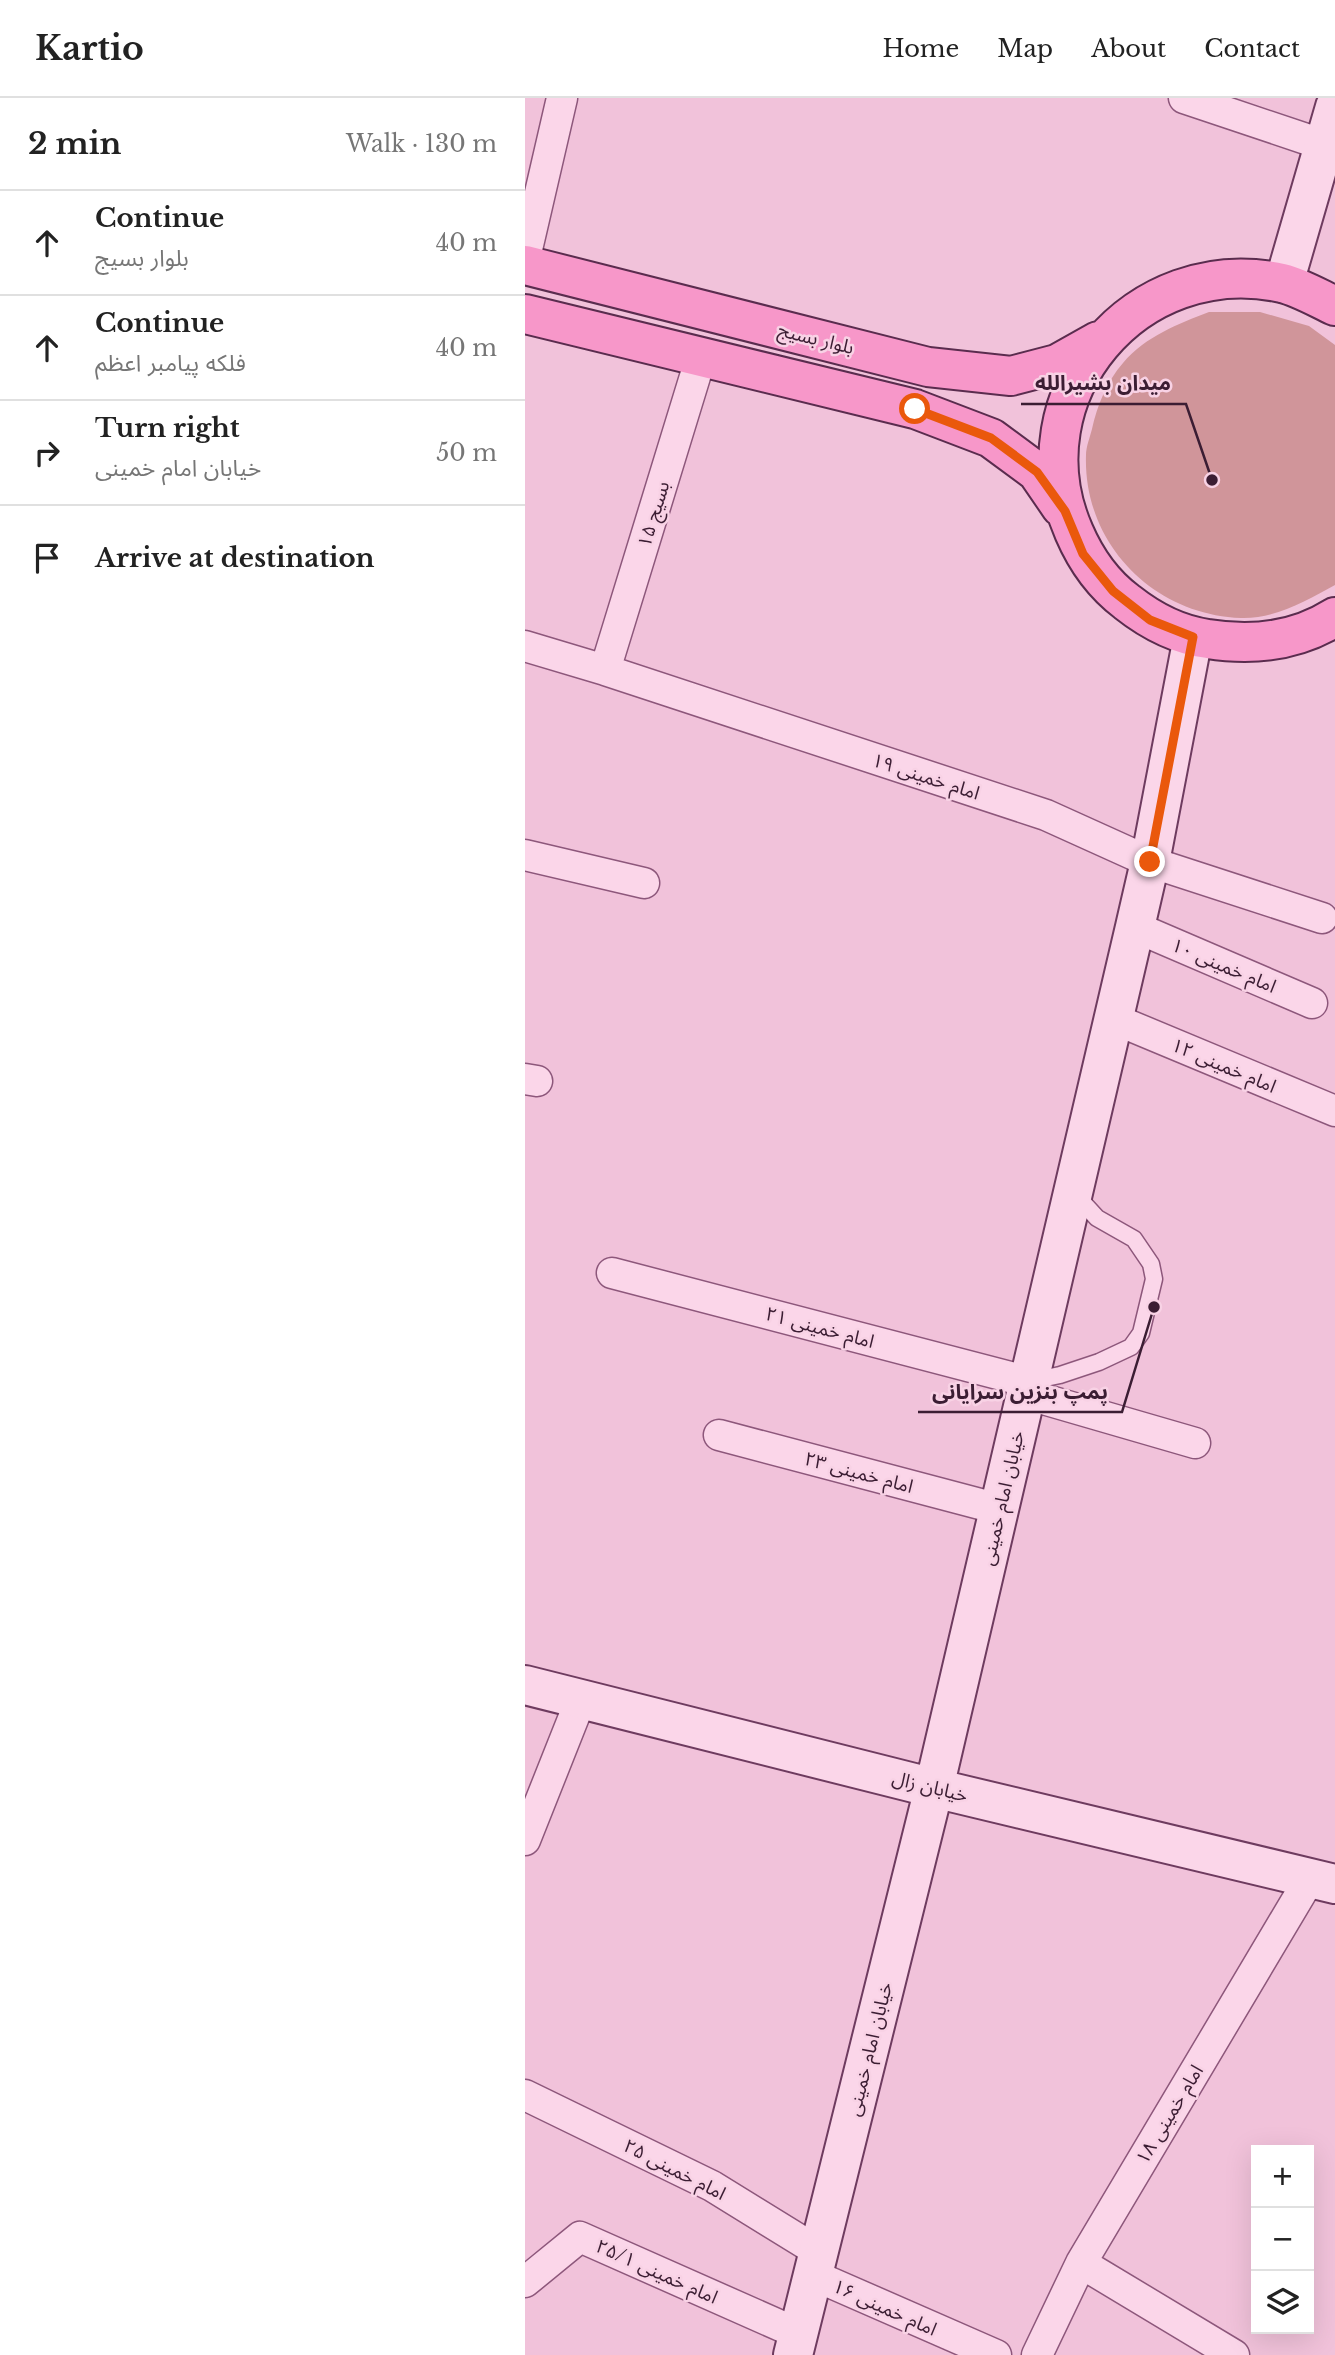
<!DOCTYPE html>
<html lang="en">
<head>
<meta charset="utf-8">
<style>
  :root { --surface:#fff; --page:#f2f2f2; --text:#222; --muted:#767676; --line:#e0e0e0 }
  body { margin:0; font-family:"Libre Baskerville","Noto Sans Arabic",serif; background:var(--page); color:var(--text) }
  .controls { position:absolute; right:21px; bottom:21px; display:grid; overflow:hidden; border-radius:0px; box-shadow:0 7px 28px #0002 }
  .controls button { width:63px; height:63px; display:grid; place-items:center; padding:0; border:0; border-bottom:2px solid var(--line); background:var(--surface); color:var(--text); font:35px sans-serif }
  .stop { position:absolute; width:21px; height:21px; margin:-16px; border:5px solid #ea580c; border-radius:50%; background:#fff }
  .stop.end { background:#ea580c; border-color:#fff; box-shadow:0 2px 7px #0008 }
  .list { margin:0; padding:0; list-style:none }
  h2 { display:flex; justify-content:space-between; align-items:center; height:91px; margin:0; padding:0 28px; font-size:30px }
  h2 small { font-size:23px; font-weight:400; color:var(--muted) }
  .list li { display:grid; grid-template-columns:46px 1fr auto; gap:21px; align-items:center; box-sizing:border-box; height:105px; padding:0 28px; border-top:2px solid var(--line) }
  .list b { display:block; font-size:26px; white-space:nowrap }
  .list p { margin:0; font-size:23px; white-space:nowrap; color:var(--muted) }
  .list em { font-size:23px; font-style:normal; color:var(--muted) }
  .icon { flex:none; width:38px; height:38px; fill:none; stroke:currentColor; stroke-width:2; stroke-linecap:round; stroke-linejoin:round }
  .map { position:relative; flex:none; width:810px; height:2257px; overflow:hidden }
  header { display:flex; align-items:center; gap:42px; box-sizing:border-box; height:98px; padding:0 35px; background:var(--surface); border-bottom:2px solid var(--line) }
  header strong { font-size:33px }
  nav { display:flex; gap:38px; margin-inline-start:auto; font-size:24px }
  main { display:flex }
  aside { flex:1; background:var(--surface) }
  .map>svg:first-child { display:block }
</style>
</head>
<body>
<header>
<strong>Kartio</strong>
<nav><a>Home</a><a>Map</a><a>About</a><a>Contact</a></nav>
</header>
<main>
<aside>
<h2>2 min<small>Walk · 130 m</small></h2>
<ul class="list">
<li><svg class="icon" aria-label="ahead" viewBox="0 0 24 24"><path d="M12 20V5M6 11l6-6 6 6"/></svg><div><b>Continue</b><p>بلوار بسیج</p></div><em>40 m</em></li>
<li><svg class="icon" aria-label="ahead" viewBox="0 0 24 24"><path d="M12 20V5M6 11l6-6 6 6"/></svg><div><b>Continue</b><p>فلکه پیامبر اعظم</p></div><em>40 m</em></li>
<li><svg class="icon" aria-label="right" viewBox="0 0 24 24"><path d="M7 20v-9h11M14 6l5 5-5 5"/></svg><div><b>Turn right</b><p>خیابان امام خمینی</p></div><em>50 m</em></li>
<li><svg class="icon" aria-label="arrive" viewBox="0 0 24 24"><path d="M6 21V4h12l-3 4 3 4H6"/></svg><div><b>Arrive at destination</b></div></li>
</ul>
</aside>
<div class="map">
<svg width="810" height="2257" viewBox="0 0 810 2257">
  <rect width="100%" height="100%" fill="#f1c2da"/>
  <path fill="#d0959a" d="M684,214H735L784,228L810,247V487C781,503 750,521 716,520C629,517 558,446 561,357C561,349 565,339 567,331C572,308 582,283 598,265C621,238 653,226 684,214Z"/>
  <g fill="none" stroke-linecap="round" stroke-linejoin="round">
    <defs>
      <path id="lane" d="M506,1283L535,1277L574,1264L606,1249L616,1235L629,1181L626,1166L609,1141L572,1120L550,1096"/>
      <path id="street" d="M659,0L799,47
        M0,160L37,0
        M0,548L80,572L521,717L625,764L797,820
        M80,572L176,259
        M0,757L119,785
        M610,829L787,905
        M589,921L810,1013
        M0,981L12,983
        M87,1175L504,1284
        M501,1296L670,1345
        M194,1337L474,1411
        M0,1742L56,1601
        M0,1997L187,2088L294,2154
        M556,2165L709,2257
        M288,2177L471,2257
        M0,2184L55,2139L274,2236
        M512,2257L556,2165L785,1780"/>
      <path id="secondary" d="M759,185L810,9
        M0,1587L409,1690L810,1786
        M268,2257L409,1690L610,829L625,764L668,539"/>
      <path id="primary" d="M0,167L403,269L486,278L532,266L573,243
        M810,208C793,200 774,189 757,185C612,153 489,297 549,434C561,462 578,486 602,504C626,523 653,537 683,541C727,548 772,543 810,519
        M0,216L390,311L466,340L512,374L536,409"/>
    </defs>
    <use href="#lane" stroke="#8d577b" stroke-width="19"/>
    <use href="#street" stroke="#8d577b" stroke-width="33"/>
    <use href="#secondary" stroke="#6e3b5f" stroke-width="42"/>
    <use href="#primary" stroke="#5a2c4e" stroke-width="42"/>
    <use href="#lane" stroke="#fbd6e9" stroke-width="16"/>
    <use href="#street" stroke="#fbd6e9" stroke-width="30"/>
    <use href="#secondary" stroke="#fbd6e9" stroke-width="38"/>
    <use href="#primary" stroke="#f797c9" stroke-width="38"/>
  </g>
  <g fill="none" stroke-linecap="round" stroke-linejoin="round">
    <path stroke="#ea580c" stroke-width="9" d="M390,311L466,340L512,374L540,413L558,456L588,493L625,522L668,539L625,764"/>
  </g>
  <g text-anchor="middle" stroke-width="5" stroke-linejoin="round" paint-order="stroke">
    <g font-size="19" fill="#3b1d33" stroke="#f8d2e5">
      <text transform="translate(291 240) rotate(14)" y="7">بلوار بسیج</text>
      <text transform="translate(128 416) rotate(-73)" y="7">بسیج ۱۵</text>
      <text transform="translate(401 678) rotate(18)" y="7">امام خمینی ۱۹</text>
      <text transform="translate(699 867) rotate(23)" y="7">امام خمینی ۱۰</text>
      <text transform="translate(699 967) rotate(23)" y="7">امام خمینی ۱۲</text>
      <text transform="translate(295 1229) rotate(15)" y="7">امام خمینی ۲۱</text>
      <text transform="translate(334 1374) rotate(15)" y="7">امام خمینی ۲۳</text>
      <text transform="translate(477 1400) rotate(-77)" y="7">خیابان امام خمینی</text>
      <text transform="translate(405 1688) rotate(14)" y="7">خیابان زال</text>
      <text transform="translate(344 1951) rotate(-76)" y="7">خیابان امام خمینی</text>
      <text transform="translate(644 2016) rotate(-59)" y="7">امام خمینی ۱۸</text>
      <text transform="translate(150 2071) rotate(27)" y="7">امام خمینی ۲۵</text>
      <text transform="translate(132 2173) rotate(24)" y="7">امام خمینی ۲۵/۱</text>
      <text transform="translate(360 2209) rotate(24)" y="7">امام خمینی ۱۶</text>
    </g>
  </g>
  <path fill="none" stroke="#3b1d33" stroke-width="2.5" d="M687 382L661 306H496M629 1209L597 1314H393"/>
  <g fill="#3b1d33" stroke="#f8d2e5" stroke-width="2.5">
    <circle cx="687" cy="382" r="7"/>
    <circle cx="629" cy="1209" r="7"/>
  </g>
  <g font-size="21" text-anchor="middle" font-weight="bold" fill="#3b1d33" stroke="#f8d2e5" stroke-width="5" stroke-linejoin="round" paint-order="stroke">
    <text x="578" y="292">میدان بشیرالله</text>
    <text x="495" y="1301">پمپ بنزین سرایانی</text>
  </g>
</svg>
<div class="controls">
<button>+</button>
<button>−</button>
<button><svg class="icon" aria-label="layers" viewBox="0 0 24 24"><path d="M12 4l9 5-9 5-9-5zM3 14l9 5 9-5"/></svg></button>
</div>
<div class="stop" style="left:390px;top:311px"></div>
<div class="stop end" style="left:625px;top:764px"></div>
</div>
</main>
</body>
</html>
